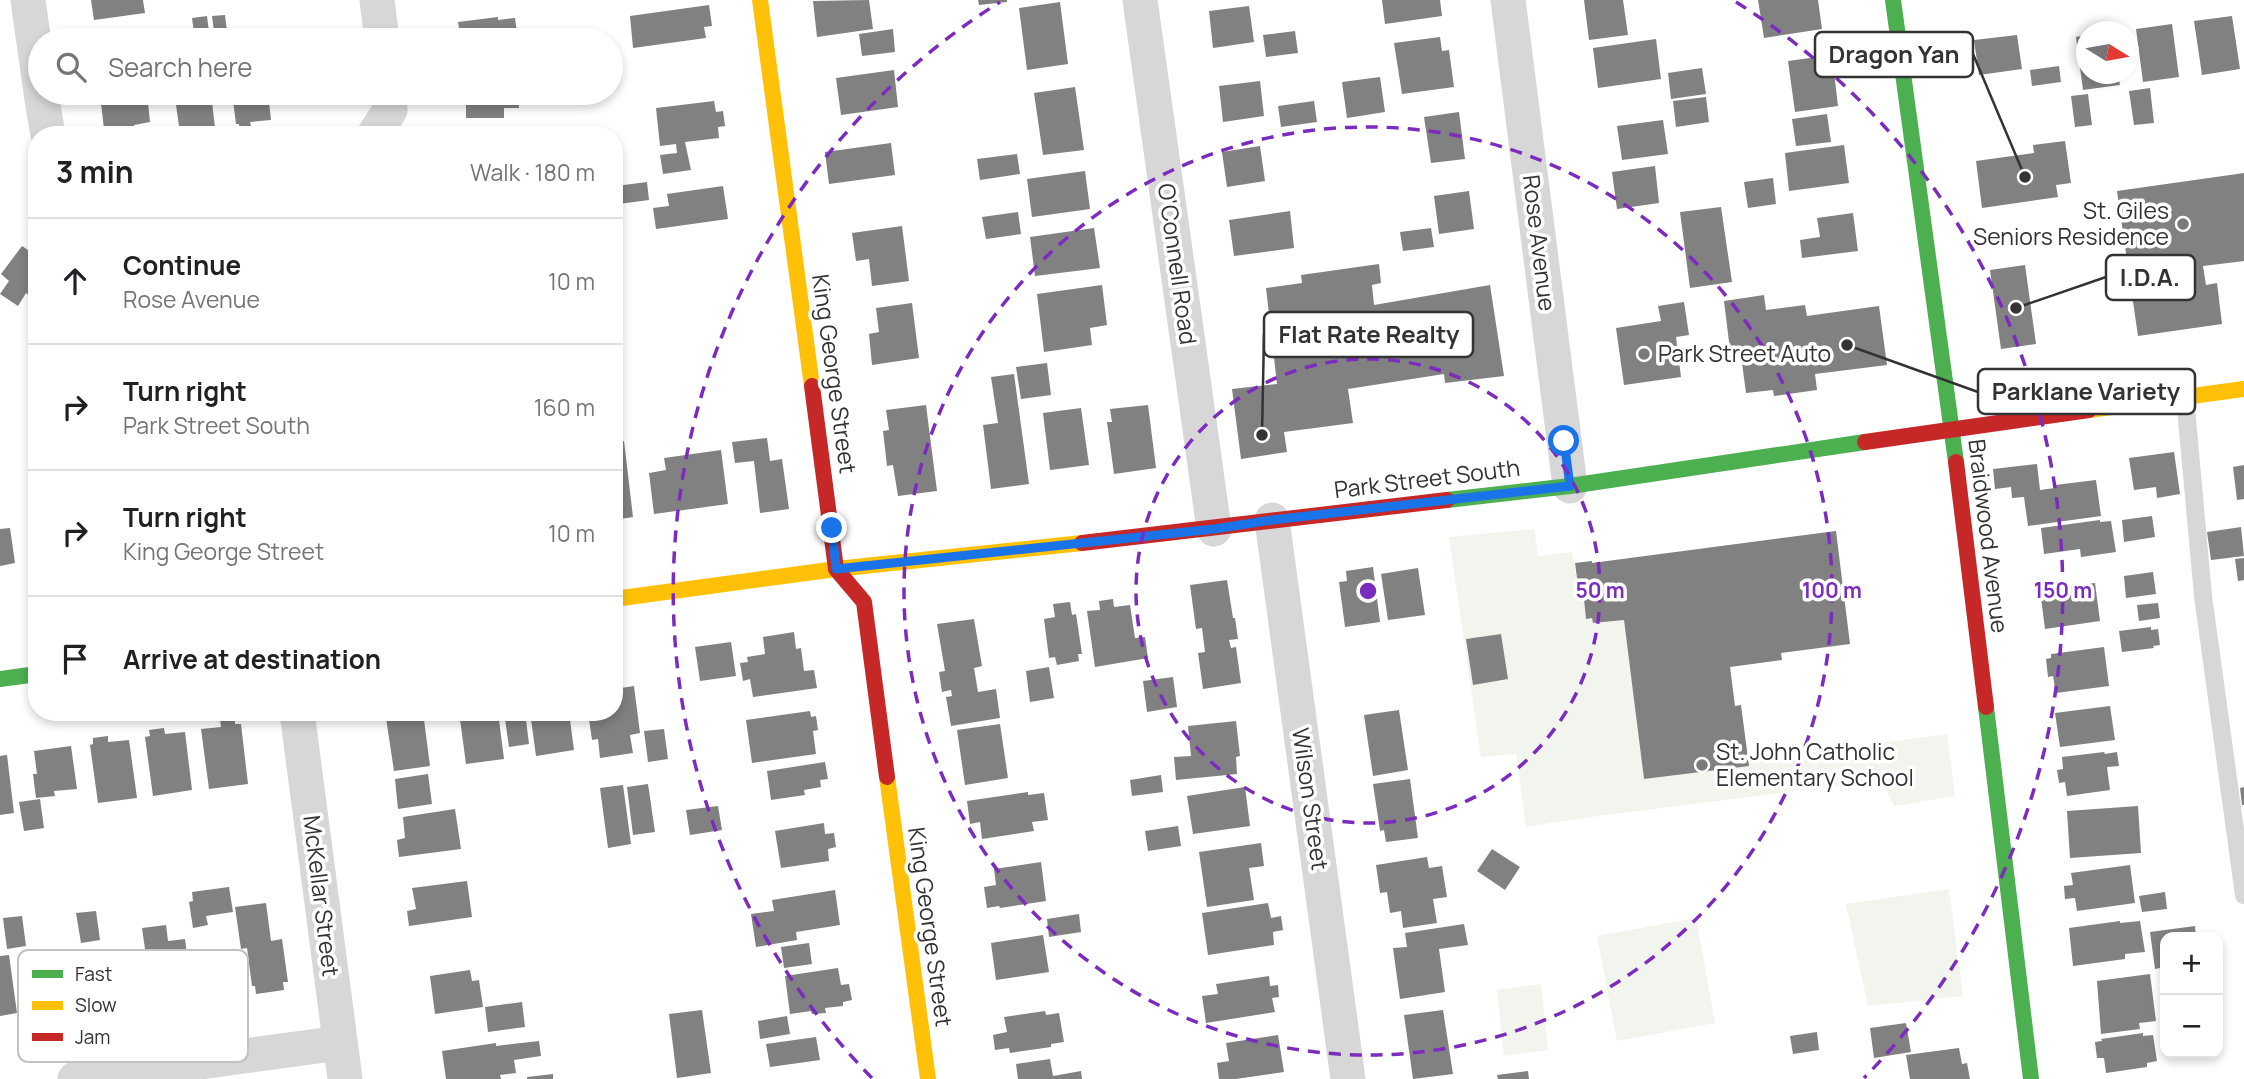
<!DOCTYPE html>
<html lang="en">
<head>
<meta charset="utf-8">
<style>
  :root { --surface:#fff; --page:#f2f2f2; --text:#202124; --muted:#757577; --line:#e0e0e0 }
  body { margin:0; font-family:Manrope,sans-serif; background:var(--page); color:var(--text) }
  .controls { position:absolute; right:21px; bottom:21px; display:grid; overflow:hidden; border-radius:14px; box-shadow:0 4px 10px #0003 }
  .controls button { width:63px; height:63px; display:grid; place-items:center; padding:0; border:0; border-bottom:2px solid var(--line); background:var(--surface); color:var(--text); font:35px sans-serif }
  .compass { position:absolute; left:2076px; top:21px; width:63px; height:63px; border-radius:50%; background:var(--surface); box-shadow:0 4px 10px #0003; rotate:101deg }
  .stop { position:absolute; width:21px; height:21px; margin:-16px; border:5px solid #1a73e8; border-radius:50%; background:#fff }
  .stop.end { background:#1a73e8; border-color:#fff; box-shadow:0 2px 7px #0008 }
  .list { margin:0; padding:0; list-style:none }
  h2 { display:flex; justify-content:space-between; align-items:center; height:91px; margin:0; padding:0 28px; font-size:30px }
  h2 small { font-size:23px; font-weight:400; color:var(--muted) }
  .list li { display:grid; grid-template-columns:46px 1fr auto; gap:21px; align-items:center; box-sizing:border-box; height:126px; padding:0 28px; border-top:2px solid var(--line) }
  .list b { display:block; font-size:26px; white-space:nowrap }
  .list p { margin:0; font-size:23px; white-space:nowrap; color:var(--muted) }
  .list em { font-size:23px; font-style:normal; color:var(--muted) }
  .icon { flex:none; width:38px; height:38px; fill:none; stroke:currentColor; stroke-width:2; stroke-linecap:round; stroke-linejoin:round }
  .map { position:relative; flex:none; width:2244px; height:1079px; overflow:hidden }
  .search { position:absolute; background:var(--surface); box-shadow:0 4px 10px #0003; left:28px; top:28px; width:595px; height:77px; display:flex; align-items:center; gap:18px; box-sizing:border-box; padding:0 24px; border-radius:38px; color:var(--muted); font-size:26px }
  .panel { position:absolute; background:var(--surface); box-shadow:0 4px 10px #0003; left:28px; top:126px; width:595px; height:595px; border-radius:28px }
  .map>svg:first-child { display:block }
</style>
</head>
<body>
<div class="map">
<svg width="2244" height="1079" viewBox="0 0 2244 1079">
  <rect width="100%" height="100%" fill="#fff"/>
  <path fill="#f1f5ed" d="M1534,529L1538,556L1572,552L1580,600H1584L1586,618H1592L1593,623L1624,620L1644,779L1749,766L1748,756L1763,753L1764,759L1947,734L1955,796L1894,806L1882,780L1583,818L1526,827L1516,754L1481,757L1449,537Z
    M1949,889L1963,996L1868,1006L1846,904Z
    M1696,918L1715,1023L1617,1041L1597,936Z
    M1541,984L1548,1050L1504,1056L1497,990Z"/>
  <path fill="#818181" d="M91,0H143L145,13L94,20Z
    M869,0L873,29L817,37L813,1Z
    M978,0H1007V2L979,5Z
    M1382,0H1440L1442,16L1385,24Z
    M1584,0H1623L1628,35L1589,40Z
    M1758,0H1818L1822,29L1764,38Z
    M1060,2L1068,64L1027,70L1019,8Z
    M709,5L712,26L704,27L706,38L633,48L630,16Z
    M1249,6L1254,42L1213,48L1209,11Z
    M225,15L228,40H215L212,16Z
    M207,16L210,40H195L192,18Z
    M2232,16L2240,69L2202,75L2194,21Z
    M498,17V20L515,18L518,40H461L458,22Z
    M2172,24L2179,77L2143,82L2136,29Z
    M893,29L895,52L862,56L859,34Z
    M1295,31L1298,53L1266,57L1263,35Z
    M132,32L133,40H104V35Z
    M2017,35L2022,69L1979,75L1974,40Z
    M2086,35V74H2118L2120,85L2083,90L2076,37Z
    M1440,37L1442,51L1449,50L1454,87L1402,94L1394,43Z
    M1656,39L1661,79L1598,88L1593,48Z
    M1832,55L1838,106L1795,112L1788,61Z
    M2059,66L2061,82L2032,86L2030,70Z
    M1702,68L1706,94L1671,99L1668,73Z
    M894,70L898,107L841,115L836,78Z
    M1380,77L1385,112L1347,118L1342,82Z
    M1260,81L1264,116L1223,122L1219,86Z
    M1075,87L1084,150L1043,155L1034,93Z
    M2150,88L2154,123L2134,125L2129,91Z
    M113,93H147L150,122L134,125L135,132L122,133V126L104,129L100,95Z
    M181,93H200V94L211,93L215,128L180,133L175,98L182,97Z
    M232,93H268L271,120L250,122L252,130L240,132L239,124H236Z
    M292,93H337L338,96L293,102Z
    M466,93H519V108H504V118H466Z
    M2088,94L2092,125L2075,127L2071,96Z
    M1706,97L1709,122L1676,127L1673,101Z
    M714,101L716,112L723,111L725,126L718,127L719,138L685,142L691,170L663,174L660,155L677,153L676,144L660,146L656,108Z
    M1314,101L1317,122L1281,127L1278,106Z
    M1459,112L1465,159L1431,163L1424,117Z
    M1827,114L1831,142L1796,146L1792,119Z
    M1663,120L1668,154L1622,160L1617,126Z
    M2065,141L2071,183L2056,185L2058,197L1982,208L1976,161L2034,153L2033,145Z
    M891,143L895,175L829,184L825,152Z
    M1844,145L1849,183L1789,191L1785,153Z
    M1260,146L1265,181L1227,187L1222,152Z
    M1017,154L1020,174L980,180L977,159Z
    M1655,166L1659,203L1617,209L1612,172Z
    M1085,171L1090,209L1032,217L1027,179Z
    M2244,173V261L2203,266L2206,285L2217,283L2222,324L2138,336L2117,191Z
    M1773,178L1776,204L1748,208L1744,182Z
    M647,182L649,200L619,204L616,186Z
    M723,186L728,219L656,229L653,208L669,206L667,194Z
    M1469,191L1474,229L1439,234L1434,196Z
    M1721,207L1732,282L1690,288L1680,212Z
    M1290,211L1294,248L1234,256L1229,220Z
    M1018,212L1021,234L986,239L982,217Z
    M1853,213L1858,251L1802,258L1800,240L1820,237L1817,218Z
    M902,226L909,281L872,286L869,259L856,261L852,233Z
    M1094,228L1100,268L1035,276L1030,237Z
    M1431,228L1434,247L1403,251L1400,232Z
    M22,246L37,256V286L30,296L26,293L18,306L0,294L9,281L1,274Z
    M1379,264L1381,283L1372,285L1374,305L1490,285L1504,376L1445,383L1444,374L1348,389L1353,423L1284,432L1287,452L1241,459L1232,389L1277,384L1266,288L1302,283L1301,275Z
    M2025,265L2036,344L2001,349L1990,270Z
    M1102,285L1107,325L1090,328L1092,345L1044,352L1037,294Z
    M1764,295L1766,310L1805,305L1807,316L1879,306L1887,365L1815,374L1817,390L1774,396L1773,390L1746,393L1740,348L1730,350L1724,301Z
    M1684,302L1689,335L1676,337L1681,377L1624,385L1616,328L1661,321L1658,306Z
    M912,303L919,358L872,365L869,334L879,332L876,308Z
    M1047,363L1051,395L1021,399L1016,367Z
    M1014,374L1029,484L991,489L983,425L998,423L991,377Z
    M926,405L937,491L898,496L893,465L887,466L883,431L889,430L886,410Z
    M1148,405L1156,468L1114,474L1107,422H1112L1110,409Z
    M1081,408L1089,465L1050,470L1043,413Z
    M767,438L770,461L782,459L789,509L760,513L754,461L735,463L732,442Z
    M624,441L633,517L614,520V443Z
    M721,450L728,504L654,514L649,473L666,470L664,458Z
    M2174,452L2180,494L2157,498L2156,487L2134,490L2129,458Z
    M2037,464L2040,490L2055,488V485L2096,480L2101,516L2028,526L2024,497L2012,498L2011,487L1995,489L1993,469Z
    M2244,465V499L2237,500L2233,467Z
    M2152,516L2155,537L2124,542L2122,520Z
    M2100,520V522L2111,521L2116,552L2081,557L2080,549L2044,554L2041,528Z
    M2241,527L2244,556L2211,560L2207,532Z
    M10,528L15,563L0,566V529Z
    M1836,531L1850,644L1781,653L1782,660L1730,667L1735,706L1741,705L1749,766L1644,779L1624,620L1593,623L1592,618L1586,619L1584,600H1580L1575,563L1592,561V563Z
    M2244,558V580L2238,581L2235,559Z
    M1373,567L1380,622L1345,627L1339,582L1347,581L1346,571Z
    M1418,568L1425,615L1388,620L1381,574Z
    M2153,572L2156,594L2126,598L2124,576Z
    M1227,580L1233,618H1235L1238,639L1229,640L1231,648L1236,647L1241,683L1203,689L1198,653L1205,652L1202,628L1196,629L1190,585Z
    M2095,583L2100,621L2045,629L2040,590Z
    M1113,599L1114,607L1130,605L1135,638L1145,637L1148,658L1095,667L1087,611L1100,610L1099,601Z
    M1070,602L1072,615L1076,614L1082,654H1078L1079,661L1057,665L1055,657L1049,658L1044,619L1055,617L1053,604Z
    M2158,603L2160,618L2139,621L2137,605Z
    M974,619L982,666L974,668L978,692L996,689L1000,718L951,726L946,697L952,696L951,690L942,692L939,672L945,671L937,624Z
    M2151,627V630L2158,629L2160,645L2153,646L2154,648L2122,652L2119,631Z
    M794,632L796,649L801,648L804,671L814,670L817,688L753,697L750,679L743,681L740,663L748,662L747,657L765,654L763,637Z
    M1501,634L1508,679L1473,685L1466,639Z
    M731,642L736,676L700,681L695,647Z
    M2104,647L2109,686L2056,693L2053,676L2048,677L2046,659L2051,658V654Z
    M1049,667L1054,698L1030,702L1026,671Z
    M1173,677L1177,707L1147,712L1143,681Z
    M634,686L640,733L630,735L633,753L600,758L598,739L592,740L588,712H614V689Z
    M2110,706L2115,740L2060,747L2055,713Z
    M1399,710L1408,770L1373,776L1364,715Z
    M810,711L811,717L816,716L818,730L813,731L816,754L752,763L746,720Z
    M423,712L430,766L394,771L386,718Z
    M459,712H498L504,759L466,764Z
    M504,712H525L529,744L509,747Z
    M530,712H569L574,750L536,756Z
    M235,718V724H241L248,784L209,789L201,729L221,727L220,720Z
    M1236,721L1240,756L1236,757L1237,774L1176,780L1174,757L1191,756L1188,726Z
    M1000,724L1008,778L965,785L957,730Z
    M164,728L165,734L185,732L192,790L153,796L145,737L150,736L149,730Z
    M664,729L668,759L648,762L644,731Z
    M108,736V742L129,740L137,798L98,803L90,745L93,744V738Z
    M71,746L77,789L54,791L55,796L36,798L33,774H37L34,751Z
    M2104,752L2105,754L2117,752L2119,766L2107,767L2110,790L2067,796L2065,782L2059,783L2057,770L2063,769L2062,757Z
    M7,755L14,813L0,815V756Z
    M825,762L828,779L820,780L821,787L804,790L805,795L771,800L767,771Z
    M428,774L432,804L398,809L395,779Z
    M1161,775L1163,792L1132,796L1130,780Z
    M1410,779L1418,838L1386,842L1384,830L1380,831L1373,784Z
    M648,784L655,832L633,835L627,787Z
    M623,785L631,844L608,848L600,788Z
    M1245,787L1250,826L1193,834L1187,796Z
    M2244,787V805H2242L2240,788Z
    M1028,792V795L1044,793L1048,820L1032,822L1034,831L982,839L980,822L970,824L967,801Z
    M40,799L44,828L24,831L19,802Z
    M718,806L722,830L690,835L686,810Z
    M2138,806L2141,853L2070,858L2067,811Z
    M455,809L461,849L399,857L397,840L405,838L403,817Z
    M824,823L825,834L834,833L836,847L828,849L829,861L781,868L775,831Z
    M1178,826L1181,846L1148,851L1145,831Z
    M1261,843L1264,866L1249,868L1254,900L1207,907L1199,852Z
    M1492,849L1520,867L1505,890L1477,871Z
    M1427,857L1429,868L1442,866L1447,897L1433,899L1437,923L1403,928L1401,911L1390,913L1387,892L1380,893L1376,865Z
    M1041,862L1046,901L1000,908L999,906L987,908L984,887L996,885L994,869Z
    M2130,865L2135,903L2077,911L2075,898L2065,899L2064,886L2073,885L2071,873Z
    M467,881L472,917L409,926L407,911L416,909L412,888Z
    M229,887L233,912L206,916L208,925L193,928L189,902L193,901L192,892Z
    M835,890L840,925L796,932L797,940L756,947L751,914L774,911L772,900Z
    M2165,892L2167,909L2142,912L2139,896Z
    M266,903L271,941L282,939L288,982H283L284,990L256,994L255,986H252L247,948L241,949L235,907Z
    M1268,903L1271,918L1281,916L1283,930L1273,932L1274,945L1208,955L1202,913Z
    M96,911L100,940L81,943L76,913Z
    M1079,914L1081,932L1049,937L1047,919Z
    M22,916L26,946L7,949L3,918Z
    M2120,921V923L2140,921L2145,952L2125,954V959L2073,966L2069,928Z
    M1464,924L1468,945L1439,949L1445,992L1400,999L1393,948L1407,947L1405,933Z
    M166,925L168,941L185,939L192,993L152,998L142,928Z
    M2195,926L2196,937H2165V967L2155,969L2150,932Z
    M1043,935L1049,972L996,980L991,943Z
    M809,943L812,964L784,968L781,947Z
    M9,955L17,1013L0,1016V956Z
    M838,968L841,985L849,984L852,1000L843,1002V1006L825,1008L826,1013L812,1014L811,1011L790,1014L785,976Z
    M470,970L472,981L479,980L483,1007L435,1014L430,976Z
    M2150,974L2156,1021L2139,1023L2140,1029L2101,1034L2097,981Z
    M1269,976L1270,986L1278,985L1279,997L1272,998L1275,1012L1206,1023L1202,996L1218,994L1216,984Z
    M522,1002L525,1027L488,1032L485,1007Z
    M702,1010L711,1073L677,1078L669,1014Z
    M1443,1010L1453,1074L1413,1079L1404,1015Z
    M1045,1011L1046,1015L1059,1013L1064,1042L1051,1044V1047L1010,1053L1009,1048L995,1050L993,1035L1007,1032L1004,1017Z
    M787,1016L790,1034L760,1039L758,1021Z
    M1906,1023L1911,1052L1874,1058L1870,1028Z
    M1817,1032L1819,1050L1793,1054L1790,1036Z
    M2143,1033V1036L2153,1035L2157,1061L2147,1063V1067L2106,1073L2104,1058H2097L2095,1042L2102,1041L2101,1039Z
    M1278,1035L1284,1072L1236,1079H1219L1217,1063L1229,1061L1226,1043Z
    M816,1037L820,1060L770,1067L766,1044Z
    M539,1041L541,1056L514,1060L516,1073L500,1075L501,1079H446L442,1051L496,1043V1046Z
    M1959,1048L1962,1064L1967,1063L1970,1079H1910L1906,1055Z
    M1050,1059L1053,1076L1081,1071L1082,1079H1018L1016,1064Z
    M1528,1071L1529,1079H1498L1497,1075Z
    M553,1074V1079H527V1077Z"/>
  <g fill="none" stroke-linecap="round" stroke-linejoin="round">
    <path stroke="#d7d7d7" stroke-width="18" d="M2185,397L2203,596L2244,895"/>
    <path stroke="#d7d7d7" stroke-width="35" d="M28,0L40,85
      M377,0L382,40
      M1140,0L1214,529
      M1508,0L1570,486
      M41,93L48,135
      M374,135L390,110L388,93
      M1272,520L1348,1079
      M297,712L345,1079
      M75,1079L340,1043"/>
    <path stroke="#4caf50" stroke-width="16" d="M1893,0L1956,462
      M1447,500L1570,486L1865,442
      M0,679L37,674
      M1986,707L2031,1079"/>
    <path stroke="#ffc107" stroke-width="16" d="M760,0L812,386
      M2089,410L2244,389
      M614,599L836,569L1082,543
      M887,777L928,1079"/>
    <path stroke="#c62828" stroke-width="16" d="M812,386L836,569L864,602L887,777
      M1865,442L2089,410
      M1956,462L1986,707
      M1082,543L1447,500"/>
  </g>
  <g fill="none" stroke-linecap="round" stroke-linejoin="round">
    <path stroke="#1a73e8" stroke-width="9" d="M832,528L836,569L1214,529L1272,520L1570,486L1564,441"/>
  </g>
  <g fill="none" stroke="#7b2cbf" stroke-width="3.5" stroke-dasharray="12 9">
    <circle cx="1368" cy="591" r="232"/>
    <circle cx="1368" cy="591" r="464"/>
    <path d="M872 1078A695 695 0 0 1 1000 2M1736 2A695 695 0 0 1 1864 1078"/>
  </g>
  <g fill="#7a7a7a" stroke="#fff" stroke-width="2.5">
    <circle cx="2183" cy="224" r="7"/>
    <circle cx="1644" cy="354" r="7"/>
    <circle cx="1702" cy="765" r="7"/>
  </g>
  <g text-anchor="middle" stroke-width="7" stroke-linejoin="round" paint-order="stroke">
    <g font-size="23" fill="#333" stroke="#fff" text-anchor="start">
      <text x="2169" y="219" text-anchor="end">St. Giles<tspan x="2169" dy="26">Seniors Residence</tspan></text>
      <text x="1658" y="362">Park Street Auto</text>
      <text x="1716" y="760">St. John Catholic<tspan x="1716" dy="26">Elementary School</tspan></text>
    </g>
    <g font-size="23" fill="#333" stroke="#fff">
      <text transform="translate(1539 243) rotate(83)" y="8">Rose Avenue</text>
      <text transform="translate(1177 264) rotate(82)" y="8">O'Connell Road</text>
      <text transform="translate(834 374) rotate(82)" y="8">King George Street</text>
      <text transform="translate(1427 479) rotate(-7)" y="8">Park Street South</text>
      <text transform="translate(1988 536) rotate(83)" y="8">Braidwood Avenue</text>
      <text transform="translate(1310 799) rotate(82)" y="8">Wilson Street</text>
      <text transform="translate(321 896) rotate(83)" y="8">McKellar Street</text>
      <text transform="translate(930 927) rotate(82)" y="8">King George Street</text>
    </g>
  </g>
  <rect x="18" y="950" width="230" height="112" rx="10" fill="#fff" stroke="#c2c2c2" stroke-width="2"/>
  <rect x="32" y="970" width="31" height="8" fill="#4caf50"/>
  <rect x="32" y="1001" width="31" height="9" fill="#ffc107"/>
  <rect x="32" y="1033" width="31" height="8" fill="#c62828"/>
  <g font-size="19" fill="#333">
    <text x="75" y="981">Fast</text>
    <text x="75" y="1012">Slow</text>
    <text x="75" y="1044">Jam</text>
  </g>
  <circle cx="1368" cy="591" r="10" fill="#7b2cbf" stroke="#fff" stroke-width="3.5"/>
  <g font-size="21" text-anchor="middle" font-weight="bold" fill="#7b2cbf" stroke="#fff" stroke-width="7" stroke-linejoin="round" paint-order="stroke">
    <text x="1600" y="598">50 m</text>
    <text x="1832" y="598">100 m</text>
    <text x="2063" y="598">150 m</text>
  </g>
  <path fill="none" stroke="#333" stroke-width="2.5" d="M2025 177L1973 54M2016 308L2106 277M1262 435L1264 334M1847 345L1978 392"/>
  <g fill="#333" stroke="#fff" stroke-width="2.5">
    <circle cx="2025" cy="177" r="7"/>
    <circle cx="2016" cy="308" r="7"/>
    <circle cx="1262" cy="435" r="7"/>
    <circle cx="1847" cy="345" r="7"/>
  </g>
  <g fill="#fff" stroke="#333" stroke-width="2.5">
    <rect x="1815" y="32" width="158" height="45" rx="7"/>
    <rect x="2106" y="255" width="89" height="45" rx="7"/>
    <rect x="1264" y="312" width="209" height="45" rx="7"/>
    <rect x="1978" y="369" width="217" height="45" rx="7"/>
  </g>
  <g font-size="24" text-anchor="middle" font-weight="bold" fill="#333">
    <text x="1894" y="63">Dragon Yan</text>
    <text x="2150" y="286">I.D.A.</text>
    <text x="1369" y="343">Flat Rate Realty</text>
    <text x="2086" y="400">Parklane Variety</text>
  </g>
</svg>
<div class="controls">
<button>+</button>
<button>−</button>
</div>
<svg class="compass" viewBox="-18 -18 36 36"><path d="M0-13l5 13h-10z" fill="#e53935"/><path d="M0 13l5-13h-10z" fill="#757577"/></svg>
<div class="stop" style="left:1564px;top:441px"></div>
<div class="stop end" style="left:832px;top:528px"></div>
<div class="search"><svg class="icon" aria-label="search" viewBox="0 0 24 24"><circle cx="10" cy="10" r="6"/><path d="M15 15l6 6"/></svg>Search here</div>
<section class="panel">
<h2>3 min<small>Walk · 180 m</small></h2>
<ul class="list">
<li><svg class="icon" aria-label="ahead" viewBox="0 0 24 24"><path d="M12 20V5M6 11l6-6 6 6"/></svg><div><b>Continue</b><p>Rose Avenue</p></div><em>10 m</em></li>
<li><svg class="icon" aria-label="right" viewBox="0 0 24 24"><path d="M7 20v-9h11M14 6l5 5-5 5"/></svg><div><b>Turn right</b><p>Park Street South</p></div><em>160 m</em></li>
<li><svg class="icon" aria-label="right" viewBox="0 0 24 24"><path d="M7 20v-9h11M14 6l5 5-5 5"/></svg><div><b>Turn right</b><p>King George Street</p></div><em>10 m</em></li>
<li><svg class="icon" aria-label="arrive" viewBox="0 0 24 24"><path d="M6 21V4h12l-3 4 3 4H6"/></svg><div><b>Arrive at destination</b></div></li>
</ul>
</section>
</div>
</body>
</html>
